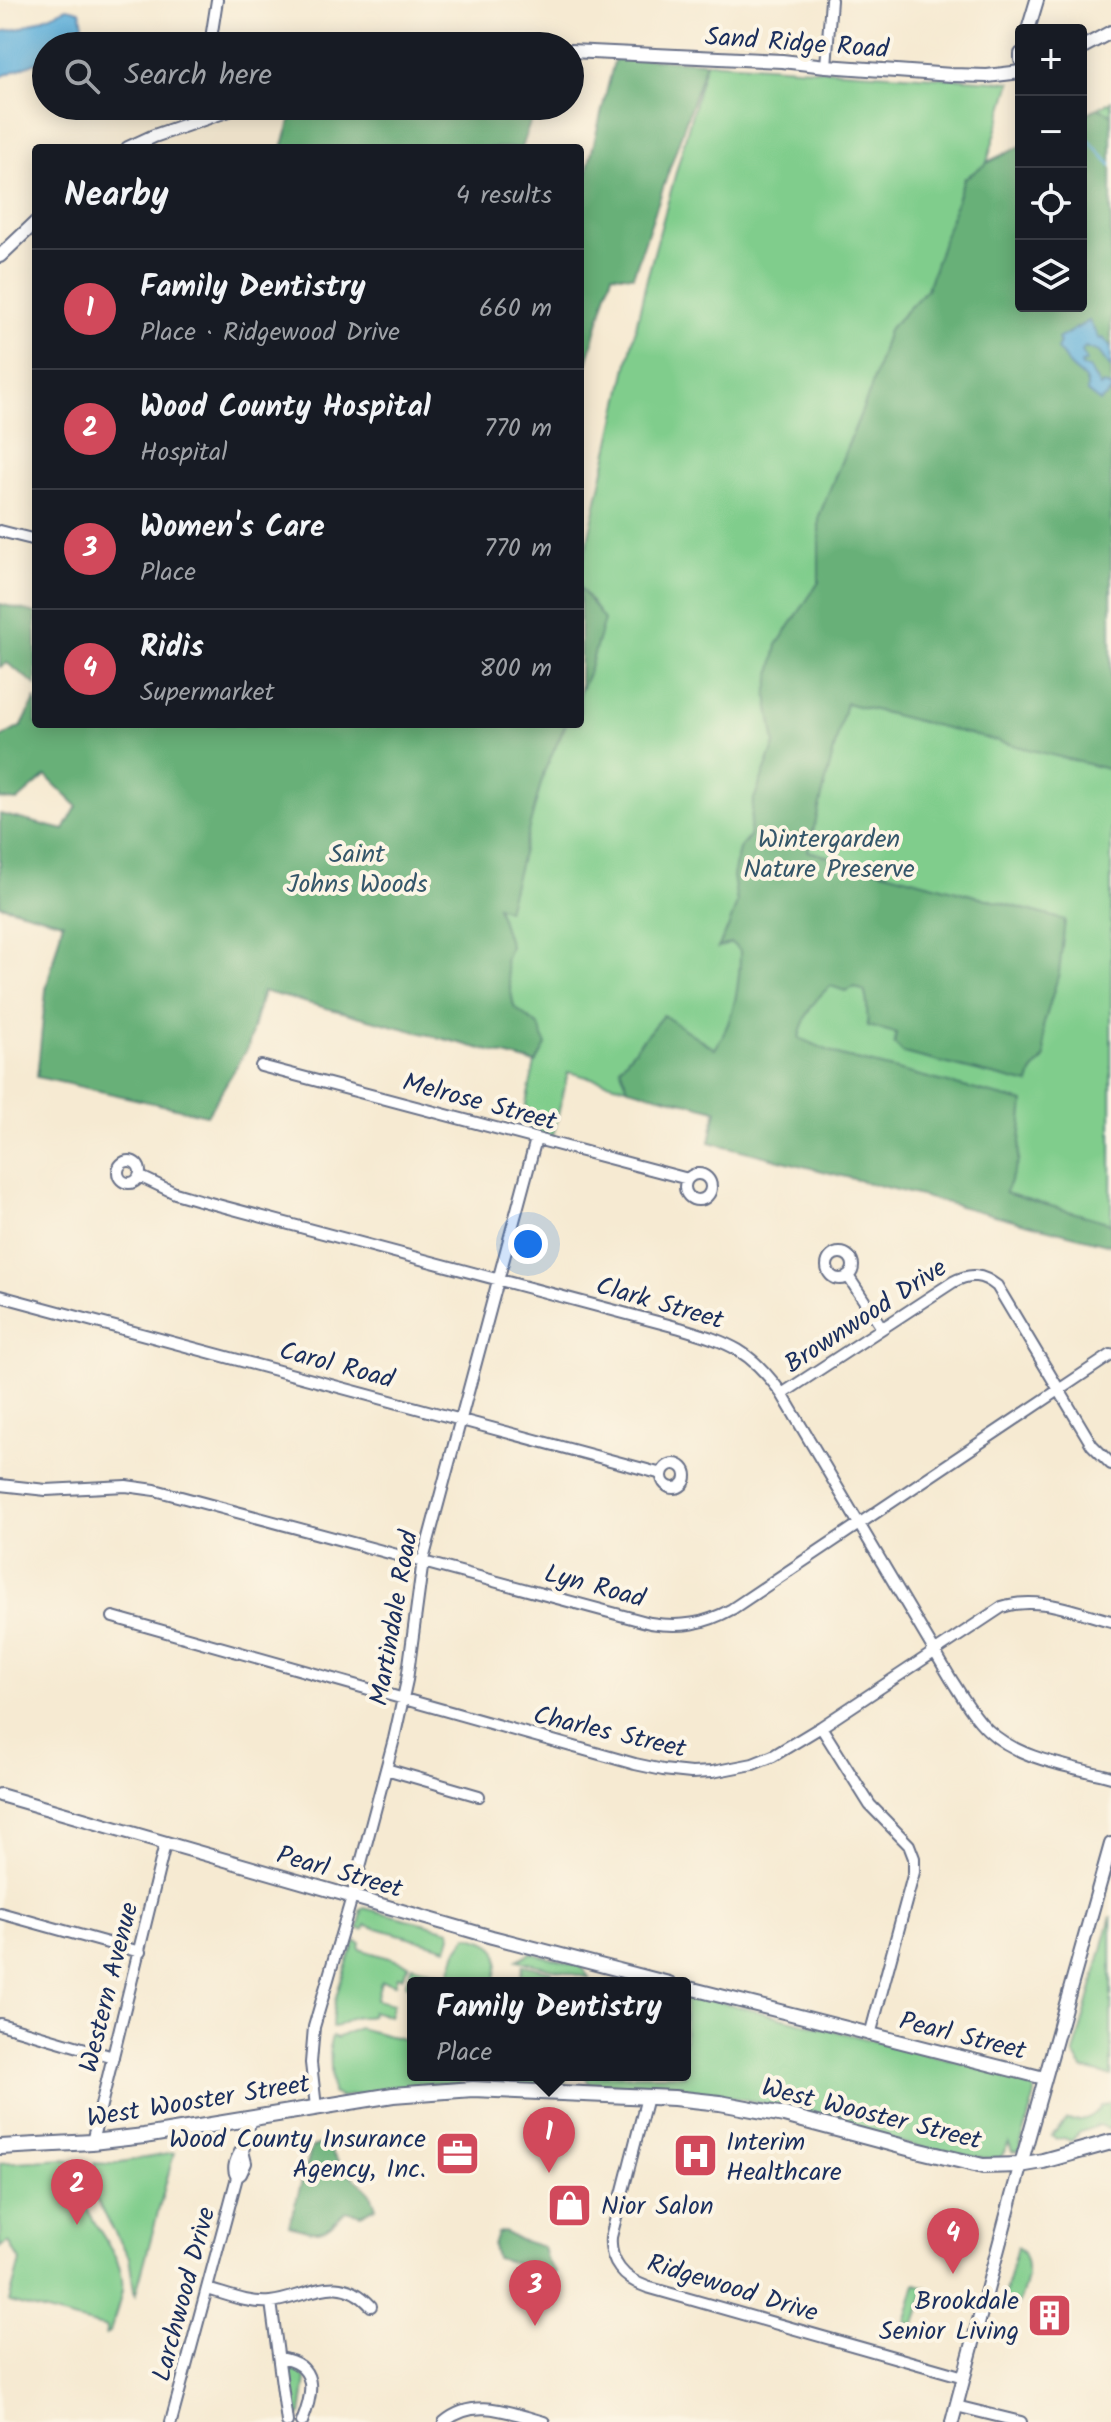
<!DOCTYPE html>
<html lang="en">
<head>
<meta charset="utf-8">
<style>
  :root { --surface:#171b24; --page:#20242c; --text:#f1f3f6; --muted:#9ea1a6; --line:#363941; --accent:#d1495b }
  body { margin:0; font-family:Kalam,sans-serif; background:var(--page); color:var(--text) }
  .controls { position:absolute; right:24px; top:24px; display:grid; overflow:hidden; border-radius:8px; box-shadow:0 4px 20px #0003 }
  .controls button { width:72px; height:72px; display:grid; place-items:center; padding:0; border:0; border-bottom:2px solid var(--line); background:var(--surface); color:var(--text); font:40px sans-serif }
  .you { position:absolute; left:528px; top:1244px; width:28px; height:28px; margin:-20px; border:6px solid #fff; border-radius:50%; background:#1a73e8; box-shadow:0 0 0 12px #1a73e833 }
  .badge { display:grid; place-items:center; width:52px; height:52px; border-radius:50%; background:var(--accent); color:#fff; font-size:26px; font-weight:700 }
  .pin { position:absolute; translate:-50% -66px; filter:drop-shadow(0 2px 4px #0008) }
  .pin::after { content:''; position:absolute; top:42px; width:28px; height:24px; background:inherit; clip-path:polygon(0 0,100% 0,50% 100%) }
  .popup { position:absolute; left:407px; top:1977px; width:284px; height:104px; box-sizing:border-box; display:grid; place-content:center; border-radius:8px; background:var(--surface); filter:drop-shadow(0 2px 6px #0005); font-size:26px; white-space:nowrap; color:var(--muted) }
  .popup b { font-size:30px; color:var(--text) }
  .popup::after { content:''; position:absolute; left:50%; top:100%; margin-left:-16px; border:16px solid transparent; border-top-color:var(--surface) }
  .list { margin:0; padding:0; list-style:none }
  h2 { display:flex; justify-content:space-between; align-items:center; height:104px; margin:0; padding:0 32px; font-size:34px }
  h2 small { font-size:26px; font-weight:400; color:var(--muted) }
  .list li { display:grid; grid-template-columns:52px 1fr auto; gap:24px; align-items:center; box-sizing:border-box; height:120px; padding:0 32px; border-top:2px solid var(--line) }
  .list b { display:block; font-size:30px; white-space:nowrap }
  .list p { margin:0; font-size:26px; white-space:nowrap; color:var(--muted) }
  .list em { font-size:26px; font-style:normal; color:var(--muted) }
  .icon { flex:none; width:44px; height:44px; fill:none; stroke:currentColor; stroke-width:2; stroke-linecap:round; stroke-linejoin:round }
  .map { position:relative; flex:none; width:1111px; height:2422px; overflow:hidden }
  .search { position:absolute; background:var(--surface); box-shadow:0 4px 20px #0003; left:32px; top:32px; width:552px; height:88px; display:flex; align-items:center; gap:20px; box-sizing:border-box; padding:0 28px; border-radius:44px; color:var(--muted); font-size:30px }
  .panel { position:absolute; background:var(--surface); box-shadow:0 4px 20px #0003; left:32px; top:144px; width:552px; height:584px; border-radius:8px }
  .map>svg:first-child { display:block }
</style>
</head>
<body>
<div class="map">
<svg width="1111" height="2422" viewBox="0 0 1111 2422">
  <rect width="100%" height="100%" fill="#fcf5e5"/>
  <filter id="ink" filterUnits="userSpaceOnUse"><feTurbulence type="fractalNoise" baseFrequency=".0125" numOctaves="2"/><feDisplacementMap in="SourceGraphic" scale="16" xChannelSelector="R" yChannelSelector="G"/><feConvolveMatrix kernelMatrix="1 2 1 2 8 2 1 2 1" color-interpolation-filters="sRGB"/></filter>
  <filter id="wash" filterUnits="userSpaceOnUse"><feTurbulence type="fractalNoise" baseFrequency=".006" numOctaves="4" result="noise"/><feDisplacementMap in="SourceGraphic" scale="32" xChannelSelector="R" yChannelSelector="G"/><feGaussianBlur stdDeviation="1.8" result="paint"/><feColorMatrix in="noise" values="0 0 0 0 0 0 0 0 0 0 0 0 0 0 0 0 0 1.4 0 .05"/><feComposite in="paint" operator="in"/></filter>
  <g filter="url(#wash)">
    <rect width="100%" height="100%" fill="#f6ead2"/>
    <path fill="#80cd8c" stroke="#4e7e75" stroke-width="2" d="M706,62L1011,82L987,162L1021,146V306H1081V116L1111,101V1245L710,1142L716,1110L568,1072L553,1136L521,1127L535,1063L263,991L248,1047L46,990L63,922L0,905V831L87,841L118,724H580V576L646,282Z
      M364,1908L450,1930L451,1937L447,1948L366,1925L364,1930L358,1929L362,1912L360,1911Z
      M1111,1916V2076L1083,2069L1074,2054Z
      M468,1936C501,1945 502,1951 494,1983H429V1980L413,1975L410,1986L405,1985L412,1965L449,1976L457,1951Z
      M355,1941L360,1943L359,1949L409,1964L402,1977L397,1976L395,1984L381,1981L376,2000L393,2004L389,2016L372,2011L371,2016C365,2018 359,2016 353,2018C344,2020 341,2027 332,2027C332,1997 346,1969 355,1941Z
      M531,1953L580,1966L590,1978L517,1960Z
      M523,1965L552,1972L550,1979H546L547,1983H518Z
      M685,1993L1026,2079L1033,2084L1035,2094L1019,2151L1012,2152L1009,2143L1000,2159C919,2156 841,2121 762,2103C708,2091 653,2092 598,2089L590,2086L585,2075H685Z
      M358,2028L410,2041L413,2031V2075H470L459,2084H435L340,2097L332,2093L330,2043L332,2036L337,2038Z
      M490,2075H570L564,2084L556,2088L500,2085Z
      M1111,2103V2128L1108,2129L1100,2125L1080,2132L1071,2141L1064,2138L1056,2139L1051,2136L1067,2120C1081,2122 1094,2118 1101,2106Z
      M174,2153L135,2297L129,2257L96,2199L94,2163L109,2164Z
      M64,2159L82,2162C81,2176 82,2191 86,2205C96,2233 126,2257 122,2290C120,2303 114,2318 110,2332L106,2334L107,2328L9,2302L20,2261L9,2242L0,2247V2163Z
      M1017,2247C1035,2258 1026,2298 1012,2310L1001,2309Z
      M916,2284L926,2287L915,2324L905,2322Z
      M293,2370H299L306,2379L301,2415L298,2417L293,2415L287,2375Z"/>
    <path fill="#68b078" stroke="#42706b" stroke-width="2" d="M615,57L706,62L633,276L612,274L580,388V200Z
      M295,106H536L521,148H282Z
      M1098,108L1111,114V770L846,703L808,851L1065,920L1059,973L1043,1027L1045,1057L1032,1073L1029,1084L903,1053L894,1044L896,1033L868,1026C866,1014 869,1002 864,991L855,987L845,991L831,986C813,999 804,1016 799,1038L841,1056L1024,1102L1018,1162L1005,1193L1111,1223V1245L710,1142L717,1110L628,1088L620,1067L663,1015L715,1049C734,1020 740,985 740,951L731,943L718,948L728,928L737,903L733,876L739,849L749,837L753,802L775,744L767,695L777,645L819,582V516L870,391L888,330L927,289L964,179L987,163L1021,146V306H1081V116Z
      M580,587L604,620L589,671L580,692Z
      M0,604L36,613V685L7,663L0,667Z
      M36,698V724H566L544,772L507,910L497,906L510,946L505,961L514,1007L539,1026L546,1045L536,1063L262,991L248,1047L207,1115L37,1077L46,990L63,922L0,905V814L64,830L77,806L46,776L17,801L0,799V738L22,726Z
      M325,2143L340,2164L370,2192L376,2207L361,2215L346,2211C322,2234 322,2235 289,2225L312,2147Z
      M503,2231L520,2240L543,2247L547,2262L556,2272L552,2275L496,2258L493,2246L497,2233Z"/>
    <path fill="#60b0da" stroke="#3e709c" stroke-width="2" d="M67,8L80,11L83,24C71,47 72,46 46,46V58L0,77V32L21,28Z
      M1089,321L1099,339L1103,338L1111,348V368L1099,352L1085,347L1082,351L1086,362L1081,363L1082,367L1089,368L1100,387L1103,384L1109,387L1111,385V392L1100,402L1087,392C1089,377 1079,376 1070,366C1066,361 1062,354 1057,349L1060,343L1058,339Z"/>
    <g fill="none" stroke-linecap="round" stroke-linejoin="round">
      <path stroke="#60b0da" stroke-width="3" d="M1083,130L1086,137L1111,165"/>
    </g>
  </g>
  <g filter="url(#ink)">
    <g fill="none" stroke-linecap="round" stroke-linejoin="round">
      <defs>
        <path id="minor" d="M214,46L212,32L217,0
          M826,66L831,0
          M0,531L36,540
          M261,1066L688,1179
          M118 1172a11 11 0 1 1 22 0a11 11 0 1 1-22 0Z
          M685 1187a13 13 0 1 1 26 0a13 13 0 1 1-26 0Z
          M139,1176L175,1193L199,1200L680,1328C730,1343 751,1350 782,1394L951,1679C962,1696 973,1716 988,1730C1020,1760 1070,1766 1111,1777
          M827 1266a13 13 0 1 1 26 0a13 13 0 1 1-26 0Z
          M848,1276L882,1328
          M0,1296L662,1474
          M782,1394L953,1282C970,1273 982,1274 997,1286L1092,1445L1111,1464
          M662 1476a12 12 0 1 1 24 0a12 12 0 1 1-24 0Z
          M0,1485L46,1490L126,1486L155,1490L650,1623C681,1628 705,1624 732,1609L1111,1355
          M113,1617L635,1764L663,1770L691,1773L712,1772L753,1764L773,1756L821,1727L1002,1607C1038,1595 1076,1612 1111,1621
          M821,1727L870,1805L909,1845L914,1858V1872L870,2035
          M386,1769L479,1796
          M0,1913L140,1952
          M0,2024L113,2057
          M647,2097L611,2237C609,2262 624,2279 647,2287L964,2377
          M316,2107L311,2063L314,2027L352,1897L394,1739L407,1680L423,1560L536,1139
          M92,2142L165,1844
          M243,2151L246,2163L241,2174L237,2177C231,2169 236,2159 240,2152L243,2151L251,2118
          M207,2289C226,2294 249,2304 270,2302C308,2298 337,2269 371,2306
          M271,2302L287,2422
          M279,2358C318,2364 314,2392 302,2422
          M956,2406L1021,2422
          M171,2422L237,2177
          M444,2422C475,2396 510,2413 544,2422"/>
        <path id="tertiary" d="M1028,30L1037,0
          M422,46H429
          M456,46H474
          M1081,48L1111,32
          M570,51L782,61L826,66L952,75L987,76L1021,72
          M1021,54V60
          M128,148L154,136L241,106
          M0,256L36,222
          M0,1795L492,1937L669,1983
          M685,1987L1044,2078
          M952,2422L1012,2196L1111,1844"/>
        <path id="secondary" d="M0,2147L92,2142L144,2136L393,2095L473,2089L674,2098L720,2103L784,2115L908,2148L983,2166L1020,2165L1043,2161L1111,2142"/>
      </defs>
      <use href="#minor" stroke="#687087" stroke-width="14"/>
      <use href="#tertiary" stroke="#687087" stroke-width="16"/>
      <use href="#secondary" stroke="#687087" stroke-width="18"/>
      <use href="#minor" stroke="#fff" stroke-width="10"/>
      <use href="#tertiary" stroke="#fff" stroke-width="12"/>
      <use href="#secondary" stroke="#fff" stroke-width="14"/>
    </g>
  </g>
  <defs>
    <symbol id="office-square" viewBox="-11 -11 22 22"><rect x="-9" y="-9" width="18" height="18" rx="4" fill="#d1495b" stroke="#fcf5e5"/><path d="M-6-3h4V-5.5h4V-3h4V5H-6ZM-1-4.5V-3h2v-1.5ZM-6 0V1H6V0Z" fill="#fff"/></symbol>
    <symbol id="hospital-square" viewBox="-11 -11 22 22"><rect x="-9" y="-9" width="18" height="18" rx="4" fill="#d1495b" stroke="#fcf5e5"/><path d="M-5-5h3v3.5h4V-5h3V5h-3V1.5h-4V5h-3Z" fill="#fff"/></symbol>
    <symbol id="shop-square" viewBox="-11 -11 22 22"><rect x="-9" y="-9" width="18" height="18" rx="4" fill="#d1495b" stroke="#fcf5e5"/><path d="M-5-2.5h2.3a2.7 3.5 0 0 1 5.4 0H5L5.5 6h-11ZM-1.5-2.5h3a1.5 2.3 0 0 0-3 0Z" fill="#fff"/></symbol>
    <symbol id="building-square" viewBox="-11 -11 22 22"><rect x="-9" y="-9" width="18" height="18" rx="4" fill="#d1495b" stroke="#fcf5e5"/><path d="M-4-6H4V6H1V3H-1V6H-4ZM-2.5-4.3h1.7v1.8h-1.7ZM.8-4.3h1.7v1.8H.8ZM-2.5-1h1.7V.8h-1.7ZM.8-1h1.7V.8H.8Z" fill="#fff"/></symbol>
  </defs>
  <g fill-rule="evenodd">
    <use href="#office-square" x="432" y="2128" width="51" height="51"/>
    <use href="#hospital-square" x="670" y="2130" width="51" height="51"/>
    <use href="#shop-square" x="544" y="2180" width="51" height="51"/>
    <use href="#building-square" x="1024" y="2290" width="51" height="51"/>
  </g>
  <g text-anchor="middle" stroke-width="8" stroke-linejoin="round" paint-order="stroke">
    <g font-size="26" fill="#1b2f5e" stroke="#fcf5e5">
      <text transform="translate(797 42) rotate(4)" y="9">Sand Ridge Road</text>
      <text transform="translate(480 1101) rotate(15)" y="9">Melrose Street</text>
      <text transform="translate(660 1302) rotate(16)" y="9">Clark Street</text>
      <text transform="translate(865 1315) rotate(-33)" y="9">Brownwood Drive</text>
      <text transform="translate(337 1364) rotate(15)" y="9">Carol Road</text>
      <text transform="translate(595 1585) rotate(15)" y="9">Lyn Road</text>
      <text transform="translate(393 1618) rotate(-80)" y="9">Martindale Road</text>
      <text transform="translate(610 1731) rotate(13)" y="9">Charles Street</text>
      <text transform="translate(340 1871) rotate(16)" y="9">Pearl Street</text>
      <text transform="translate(108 1987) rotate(-76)" y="9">Western Avenue</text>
      <text transform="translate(963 2035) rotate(14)" y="9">Pearl Street</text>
      <text transform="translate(198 2100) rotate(-9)" y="9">West Wooster Street</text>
      <text transform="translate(872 2113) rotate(14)" y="9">West Wooster Street</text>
      <text transform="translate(733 2287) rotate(17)" y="9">Ridgewood Drive</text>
      <text transform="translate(183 2294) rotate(-75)" y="9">Larchwood Drive</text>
    </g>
    <g font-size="26" fill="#34566a" stroke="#fcf5e5">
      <text x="829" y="847">Wintergarden<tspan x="829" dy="30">Nature Preserve</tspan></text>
      <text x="357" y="862">Saint<tspan x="357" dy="30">Johns Woods</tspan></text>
    </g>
    <g font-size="26" fill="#1b2f5e" stroke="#fcf5e5" text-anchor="end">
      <text x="426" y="2147">Wood County Insurance<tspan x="426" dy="30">Agency, Inc.</tspan></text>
      <text x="726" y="2150" text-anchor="start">Interim<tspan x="726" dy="30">Healthcare</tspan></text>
      <text x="601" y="2214" text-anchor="start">Nior Salon</text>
      <text x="1019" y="2309">Brookdale<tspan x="1019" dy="30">Senior Living</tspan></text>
    </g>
  </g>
</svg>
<div class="controls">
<button>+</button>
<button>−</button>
<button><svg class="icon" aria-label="locate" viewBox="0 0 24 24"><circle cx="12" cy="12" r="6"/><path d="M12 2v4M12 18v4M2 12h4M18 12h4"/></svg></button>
<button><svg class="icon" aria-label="layers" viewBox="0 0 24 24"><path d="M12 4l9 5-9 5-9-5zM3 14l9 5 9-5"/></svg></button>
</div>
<div class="you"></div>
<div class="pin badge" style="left:549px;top:2173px">1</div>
<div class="popup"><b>Family Dentistry</b>Place</div>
<div class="pin badge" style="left:77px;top:2225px">2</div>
<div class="pin badge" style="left:535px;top:2326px">3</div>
<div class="pin badge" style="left:953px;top:2274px">4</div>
<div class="search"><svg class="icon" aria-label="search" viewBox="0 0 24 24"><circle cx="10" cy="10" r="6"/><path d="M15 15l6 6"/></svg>Search here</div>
<section class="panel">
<h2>Nearby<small>4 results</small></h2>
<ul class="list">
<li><span class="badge">1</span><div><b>Family Dentistry</b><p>Place · Ridgewood Drive</p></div><em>660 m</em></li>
<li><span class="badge">2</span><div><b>Wood County Hospital</b><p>Hospital</p></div><em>770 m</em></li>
<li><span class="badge">3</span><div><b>Women's Care</b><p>Place</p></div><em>770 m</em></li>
<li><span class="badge">4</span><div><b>Ridis</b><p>Supermarket</p></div><em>800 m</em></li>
</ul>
</section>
</div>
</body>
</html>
